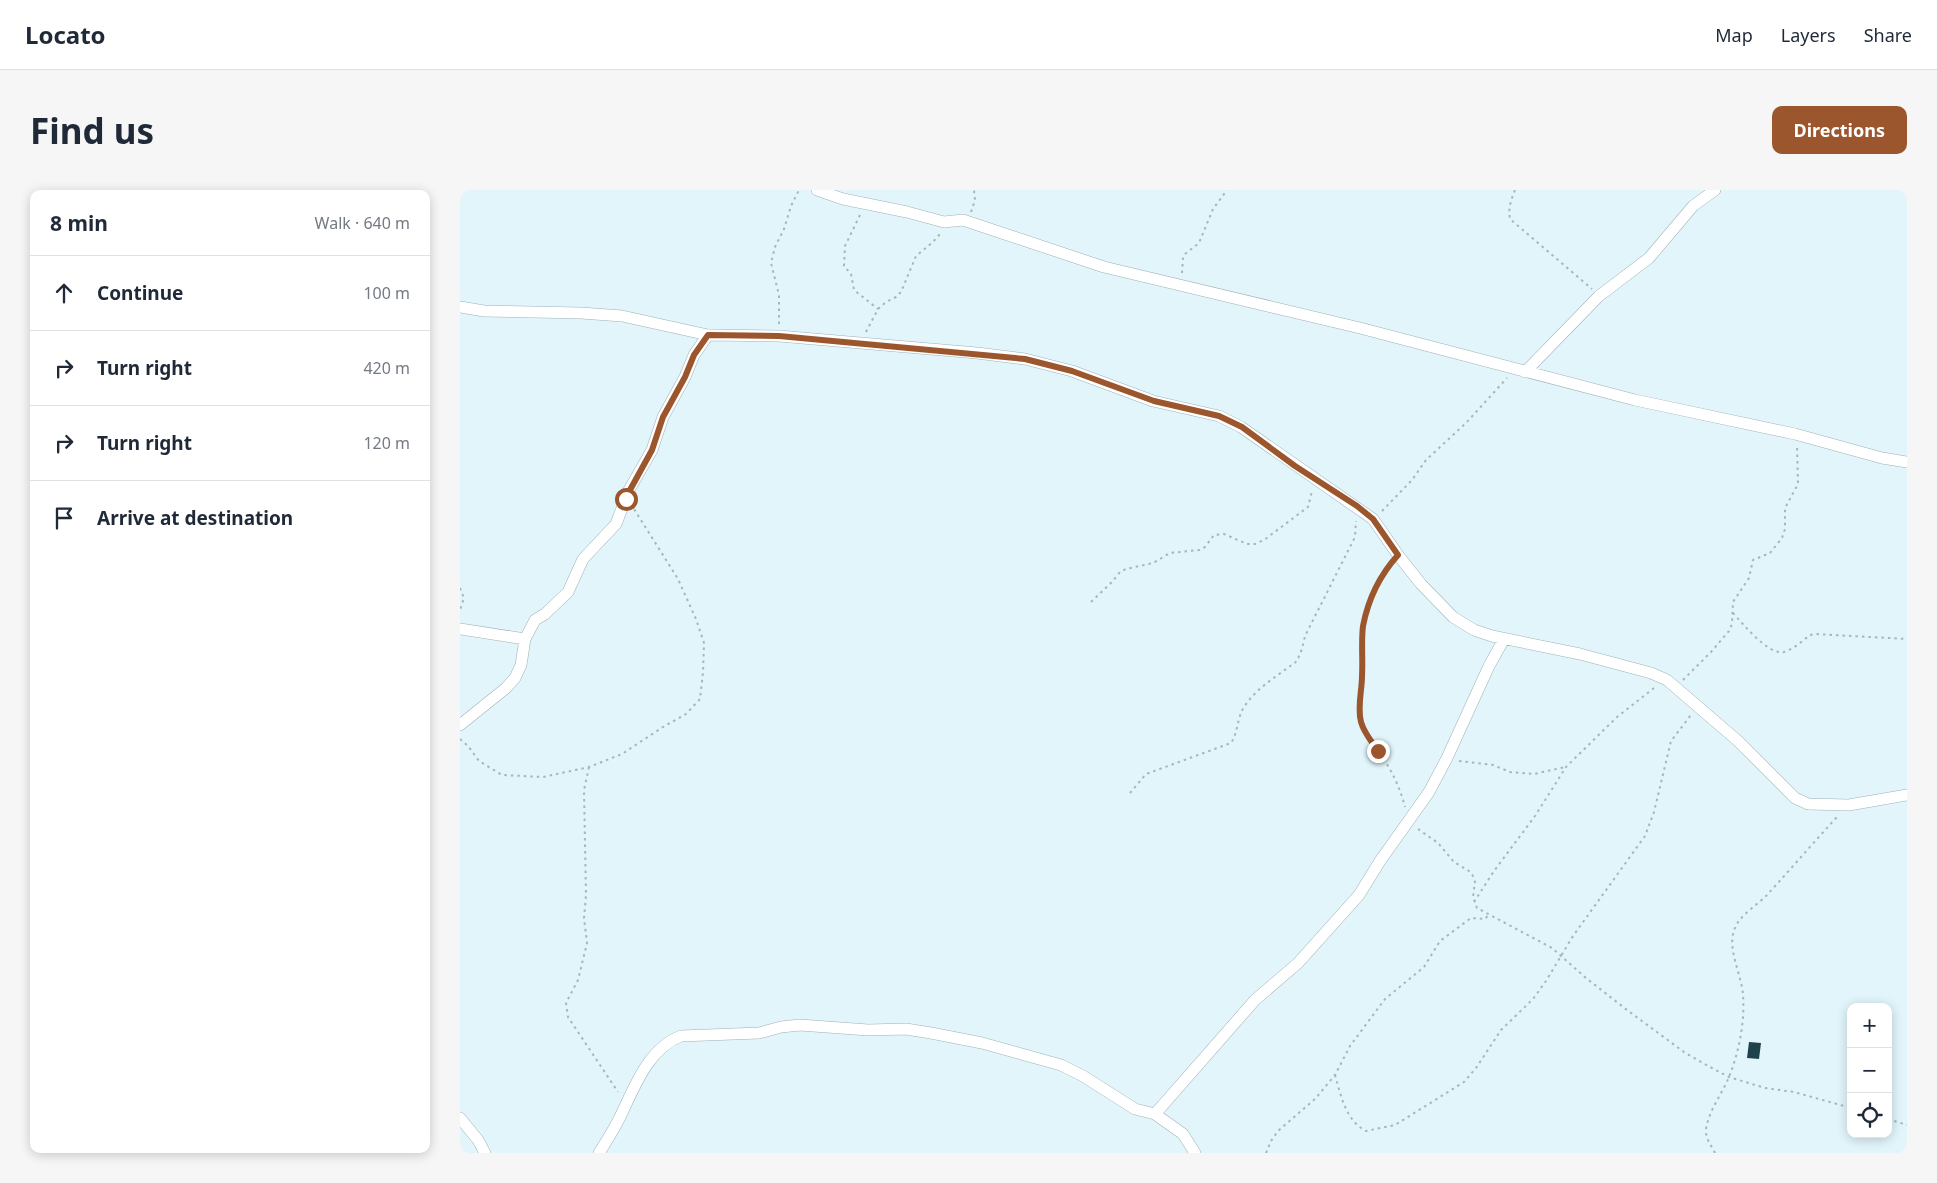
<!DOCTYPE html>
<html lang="en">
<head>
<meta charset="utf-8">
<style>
  :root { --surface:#fff; --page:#f6f6f7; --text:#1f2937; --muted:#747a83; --line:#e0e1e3; --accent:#9c562d }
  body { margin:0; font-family:"Noto Sans",sans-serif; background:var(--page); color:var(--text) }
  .controls { position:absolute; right:15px; bottom:15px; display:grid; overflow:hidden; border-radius:10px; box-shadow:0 2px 12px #0003 }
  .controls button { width:45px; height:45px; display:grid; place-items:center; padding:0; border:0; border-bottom:1px solid var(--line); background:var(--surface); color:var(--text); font:25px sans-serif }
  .stop { position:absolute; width:15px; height:15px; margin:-11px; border:4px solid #9c562d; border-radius:50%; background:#fff }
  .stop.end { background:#9c562d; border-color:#fff; box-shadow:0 1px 5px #0008 }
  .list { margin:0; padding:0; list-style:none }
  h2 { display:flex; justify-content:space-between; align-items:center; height:65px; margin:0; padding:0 20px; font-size:21px }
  h2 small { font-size:16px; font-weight:400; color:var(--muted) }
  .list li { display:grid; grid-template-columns:32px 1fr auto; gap:15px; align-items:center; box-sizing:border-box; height:75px; padding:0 20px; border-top:1px solid var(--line) }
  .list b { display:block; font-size:19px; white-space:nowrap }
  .list em { font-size:16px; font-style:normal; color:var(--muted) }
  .icon { flex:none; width:28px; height:28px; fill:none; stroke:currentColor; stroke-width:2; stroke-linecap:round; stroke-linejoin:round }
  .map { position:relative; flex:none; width:1447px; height:963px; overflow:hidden; border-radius:10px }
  header { display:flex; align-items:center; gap:30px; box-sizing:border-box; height:70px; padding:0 25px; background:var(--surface); border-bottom:1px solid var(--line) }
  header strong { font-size:24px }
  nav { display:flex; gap:28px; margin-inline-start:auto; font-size:18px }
  .intro { display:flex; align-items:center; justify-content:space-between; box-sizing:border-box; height:120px; padding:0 30px }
  h1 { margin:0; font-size:35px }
  .button { padding:12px 22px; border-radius:10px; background:var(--accent); color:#fff; font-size:18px; font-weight:700 }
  main { display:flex; gap:30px; padding:0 30px }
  aside { flex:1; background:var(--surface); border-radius:10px; box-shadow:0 2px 12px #0003 }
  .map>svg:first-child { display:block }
</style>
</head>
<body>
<header>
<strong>Locato</strong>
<nav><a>Map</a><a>Layers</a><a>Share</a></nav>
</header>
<div class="intro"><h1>Find us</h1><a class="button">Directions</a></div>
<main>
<aside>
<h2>8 min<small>Walk · 640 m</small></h2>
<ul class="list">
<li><svg class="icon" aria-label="ahead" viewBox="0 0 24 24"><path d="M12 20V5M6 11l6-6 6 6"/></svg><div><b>Continue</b></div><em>100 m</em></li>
<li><svg class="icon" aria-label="right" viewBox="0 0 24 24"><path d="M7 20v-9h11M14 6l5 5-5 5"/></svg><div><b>Turn right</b></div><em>420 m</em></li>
<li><svg class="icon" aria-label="right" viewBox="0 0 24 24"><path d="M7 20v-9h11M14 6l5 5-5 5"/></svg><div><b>Turn right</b></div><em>120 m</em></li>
<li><svg class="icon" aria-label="arrive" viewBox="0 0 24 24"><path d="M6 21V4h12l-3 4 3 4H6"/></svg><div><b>Arrive at destination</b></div></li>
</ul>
</aside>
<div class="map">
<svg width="1447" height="963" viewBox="0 0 1447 963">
  <rect width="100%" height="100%" fill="#e1f5fa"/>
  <path fill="#1d424c" d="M1289,852L1301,853L1299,869L1287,868Z"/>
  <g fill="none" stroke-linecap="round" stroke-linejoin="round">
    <defs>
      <path id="minor" d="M357,0L383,9L447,22L484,32L503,30L644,77L900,138L1175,210L1335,244L1422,268L1447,272
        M0,117L24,121L121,123L162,126L248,145L319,146L517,163L565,169L612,181L693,211L759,226L781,237L913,329L938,365L961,394L993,427L1014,440L1032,446L1120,464L1191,483L1207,490L1278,551L1335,608L1348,614L1389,615L1447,605
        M1065,182L1139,106L1189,68L1233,16L1255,0
        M0,439L65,449
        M0,535L46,498L55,488L61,475L65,449L75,430L85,424L108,402L123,369L156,334L169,300L192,260L203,227L225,187L234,165L248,145
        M695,924L795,810L838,773L899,705L920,671L969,602L987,568L1029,476L1044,449
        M0,928L18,950L25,963
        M139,963C146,952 153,941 159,929C174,899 187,859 221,846L299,843L321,837L340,835L408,840L446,839L471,843L522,853L601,875L623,886L675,919L695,924L723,944L735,963"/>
    </defs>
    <use href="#minor" stroke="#9fb1b7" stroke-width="12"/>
    <path stroke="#a6b6ba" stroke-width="2" stroke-dasharray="2.5 4" stroke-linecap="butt" d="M1055,0C1051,10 1048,18 1050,29L1132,99
      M511,22L515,10L514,0
      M400,25L385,56L384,76L391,84L394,100L418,119
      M722,83L723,68L725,64L739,53L753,19L767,0
      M319,134V105L311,73L315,57L324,39L331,16L339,0
      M406,142L418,119L426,112L436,107L441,102L456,66L473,52L480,44
      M922,321L952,290L966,270L1006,233L1047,188
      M930,374C916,390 906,416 903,437C901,455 903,473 902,491C901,505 897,519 901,533C905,544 913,552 919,562C931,579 940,597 945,617
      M0,398L4,408L0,420
      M631,412L652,392L660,382L666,379L693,373L710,363L739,360L745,357L754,345L764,344L787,354H795L804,350L848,317L852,301
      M1273,423C1282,433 1309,466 1324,462C1334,459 1342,451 1350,445L1355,444L1447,449
      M1223,490L1251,462L1269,441L1272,434L1273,412L1289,388L1293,370L1310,363L1322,348L1325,339V318L1338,294L1337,256
      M0,549L8,556L19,571L42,585L83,587L129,577L162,564L203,537L226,524L240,509L243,482L244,453L236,429L218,389L174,319
      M999,571L1033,575L1050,582L1074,584L1105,577
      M129,577L124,600L126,705L124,728L127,753L118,790L106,813L108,827L158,902
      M670,603L686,584L771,553C778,543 777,528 784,517C797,497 819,485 837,471L842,459L845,446L895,347L896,331
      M958,639L978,653L994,672L1009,681L1013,686L1015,692L1013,707L1017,718L1092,758L1126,788L1167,820L1224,862L1250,877L1269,887L1305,898L1334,902L1391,918
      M1014,712L1034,681L1075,626L1106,577L1157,527L1194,498
      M875,885C881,906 886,931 906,941L935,935L1004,892L1016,878L1041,840L1073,809L1086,791L1113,746L1185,646L1194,622L1211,551L1231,525
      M1428,929L1447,935
      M806,963L811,951L818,941L855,909L875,885L890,856L925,809L964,777L980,751L1011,728L1025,729L1029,724
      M1255,963C1251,955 1245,948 1246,939C1249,920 1262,904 1269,887C1279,862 1285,832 1283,805C1282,785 1266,758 1275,738C1280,725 1296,716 1306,706C1330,680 1353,653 1377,627"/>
    <use href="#minor" stroke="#fff" stroke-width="11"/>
  </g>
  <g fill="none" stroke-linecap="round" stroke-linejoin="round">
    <path stroke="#9c562d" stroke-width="6" d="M166,309L170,300L192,260L203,227L225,187L234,165L248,145L319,146L565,169L612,181L694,211L759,226L782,237L835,276L897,316L913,329L938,365C920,385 908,410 903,436C901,452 903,470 902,486C902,501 897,517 901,532C904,543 912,552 918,561"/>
  </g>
</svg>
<div class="controls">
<button>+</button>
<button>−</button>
<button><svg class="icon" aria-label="locate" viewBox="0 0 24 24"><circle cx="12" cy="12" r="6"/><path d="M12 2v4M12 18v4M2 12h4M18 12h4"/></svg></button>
</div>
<div class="stop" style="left:166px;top:309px"></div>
<div class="stop end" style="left:918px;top:561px"></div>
</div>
</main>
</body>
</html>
